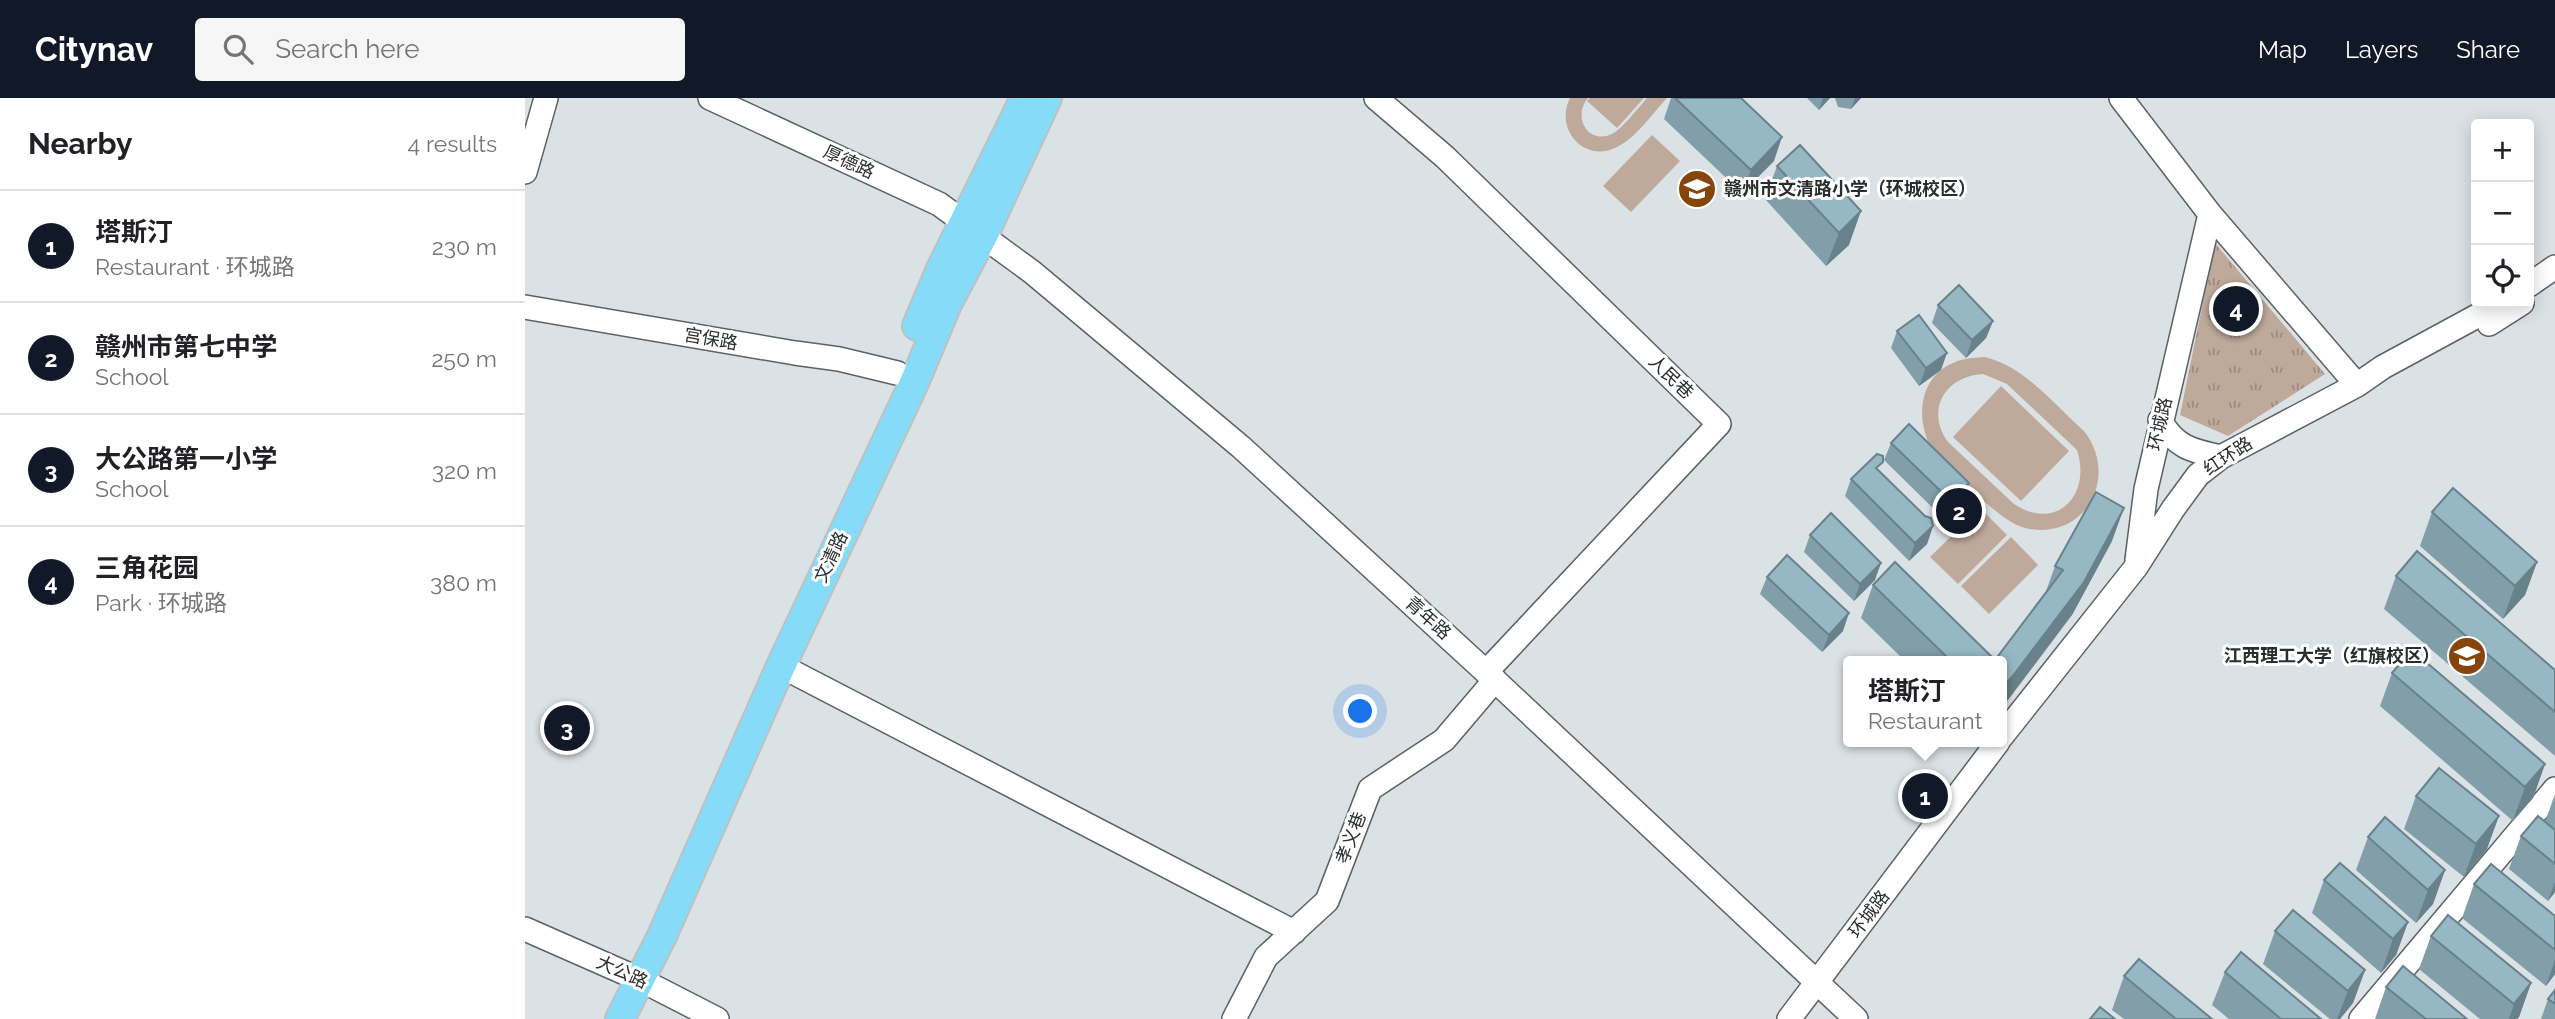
<!DOCTYPE html>
<html lang="en">
<head>
<meta charset="utf-8">
<style>
  :root { --surface:#fff; --page:#f6f6f6; --text:#202124; --muted:#757577; --line:#e0e0e0; --accent:#111827 }
  body { margin:0; font-family:Raleway,"Noto Sans SC",sans-serif; background:var(--page); color:var(--text) }
  .controls { position:absolute; right:21px; top:21px; display:grid; overflow:hidden; border-radius:7px; box-shadow:0 4px 18px #0003 }
  .controls button { width:63px; height:63px; display:grid; place-items:center; padding:0; border:0; border-bottom:2px solid var(--line); background:var(--surface); color:var(--text); font:35px sans-serif }
  .you { position:absolute; left:836px; top:614px; width:24px; height:24px; margin:-18px; border:5px solid #fff; border-radius:50%; background:#1a73e8; box-shadow:0 0 0 10px #1a73e833 }
  .badge { display:grid; place-items:center; width:46px; height:46px; border-radius:50%; background:var(--accent); color:#fff; font-size:23px; font-weight:700 }
  .pin { position:absolute; translate:-50% -50%; border:4px solid #fff; box-shadow:0 2px 7px #0006 }
  .popup { position:absolute; left:1318px; top:558px; width:164px; height:91px; box-sizing:border-box; display:grid; place-content:center; border-radius:7px; background:var(--surface); filter:drop-shadow(0 2px 5px #0005); font-size:23px; white-space:nowrap; color:var(--muted) }
  .popup b { font-size:26px; color:var(--text) }
  .popup::after { content:''; position:absolute; left:50%; top:100%; margin-left:-14px; border:14px solid transparent; border-top-color:var(--surface) }
  .list { margin:0; padding:0; list-style:none }
  h2 { display:flex; justify-content:space-between; align-items:center; height:91px; margin:0; padding:0 28px; font-size:30px }
  h2 small { font-size:23px; font-weight:400; color:var(--muted) }
  .list li { display:grid; grid-template-columns:46px 1fr auto; gap:21px; align-items:center; box-sizing:border-box; height:112px; padding:0 28px; border-top:2px solid var(--line) }
  .list b { display:block; font-size:26px; white-space:nowrap }
  .list p { margin:0; font-size:23px; white-space:nowrap; color:var(--muted) }
  .list em { font-size:23px; font-style:normal; color:var(--muted) }
  .icon { flex:none; width:38px; height:38px; fill:none; stroke:currentColor; stroke-width:2; stroke-linecap:round; stroke-linejoin:round }
  .map { position:relative; flex:none; width:2030px; height:921px; overflow:hidden }
  header { display:flex; align-items:center; gap:42px; box-sizing:border-box; height:98px; padding:0 35px; background:var(--accent); color:#fff }
  header strong { font-size:33px }
  nav { display:flex; gap:38px; margin-inline-start:auto; font-size:24px }
  .search { width:490px; height:63px; background:var(--page); display:flex; align-items:center; gap:18px; box-sizing:border-box; padding:0 24px; border-radius:7px; color:var(--muted); font-size:26px }
  main { display:flex }
  aside { flex:1; background:var(--surface) }
  .map>svg:first-child { display:block }
</style>
</head>
<body>
<header>
<strong>Citynav</strong>
<div class="search"><svg class="icon" aria-label="search" viewBox="0 0 24 24"><circle cx="10" cy="10" r="6"/><path d="M15 15l6 6"/></svg>Search here</div>
<nav><a>Map</a><a>Layers</a><a>Share</a></nav>
</header>
<main>
<aside>
<h2>Nearby<small>4 results</small></h2>
<ul class="list">
<li><span class="badge">1</span><div><b>塔斯汀</b><p>Restaurant · 环城路</p></div><em>230 m</em></li>
<li><span class="badge">2</span><div><b>赣州市第七中学</b><p>School</p></div><em>250 m</em></li>
<li><span class="badge">3</span><div><b>大公路第一小学</b><p>School</p></div><em>320 m</em></li>
<li><span class="badge">4</span><div><b>三角花园</b><p>Park · 环城路</p></div><em>380 m</em></li>
</ul>
</aside>
<div class="map">
<svg width="2030" height="921" viewBox="0 0 2030 921">
  <defs>
    <pattern id="park-tufts" width="24" height="20" patternUnits="userSpaceOnUse" patternTransform="scale(1.75)"><rect width="24" height="20" fill="#bfa99a"/><path d="M3 7l-1-3M5 7V3M7 7l1-3M15 17l-1-3M17 17v-4M19 17l1-3" fill="none" stroke="#9b8a7e"/></pattern>
  </defs>
  <rect width="100%" height="100%" fill="#dbe2e6"/>
  <path fill="#bfa99a" fill-rule="evenodd" d="M1045,0H1063C1047,19 1063,47 1087,36C1097,31 1114,9 1122,0H1142C1127,16 1112,39 1092,49C1060,66 1029,32 1045,0Z
    M1065,0H1119L1092,30L1062,3Z
    M1127,37L1155,63L1106,114L1078,88Z
    M1460,259C1500,269 1529,306 1559,333C1595,379 1560,444 1500,430C1473,423 1431,375 1409,354C1390,326 1392,280 1428,265C1438,260 1449,260 1460,259ZM1458,276L1482,286L1552,352C1567,398 1531,434 1489,406L1423,344C1400,312 1420,278 1458,276Z
    M1476,288L1544,353L1496,403L1428,339Z
    M1455,410L1482,437L1433,486L1405,459Z
    M1486,439L1513,467L1464,516L1436,488Z"/>
  <path fill="url(#park-tufts)" d="M1690,145L1800,276L1703,338L1655,317Z"/>
  <g fill="none" stroke-linecap="round" stroke-linejoin="round">
    <defs>
      <path id="minor" d="M185,0L414,106L507,174L716,349L961,574L1331,921
        M851,0L920,59L1194,326L961,574
        M1596,0L1685,116L1832,287
        M0,74L21,0
        M2004,187L2030,169
        M0,209L270,255L314,261L372,275
        M1964,226L1997,205
        M1635,322C1650,349 1667,353 1696,359
        M1612,462L1621,391L1685,116
        M256,568L769,834
        M1477,638L1611,469L1648,411L1673,377L1696,359L1832,287L1858,269L1976,205
        M0,831L116,882L192,921
        M709,921L741,859L802,803L845,691L919,642L970,582
        M1264,921L1473,644
        M1836,921L2030,691"/>
      <path id="major" d="M392,228L416,171L500,0
        M95,921L137,838L256,568L389,285L422,206L458,138L522,0"/>
    </defs>
    <use href="#minor" stroke="#5b6164" stroke-width="26"/>
    <use href="#major" stroke="#bfc0c0" stroke-width="32"/>
    <use href="#minor" stroke="#fff" stroke-width="23"/>
    <use href="#major" stroke="#86dcf8" stroke-width="28"/>
  </g>
  <path fill="#819ea9" d="M1146,0H1216L1249,63L1217,95L1139,21Z
    M1282,0H1305L1294,12Z
    M1310,0H1336L1326,11L1313,9Z
    M1252,68L1324,147L1301,168L1240,101Z
    M1413,207L1468,223L1461,240L1441,260L1407,225Z
    M1372,233L1416,272L1394,288L1366,250Z
    M1366,345L1444,385L1437,402L1419,421L1359,362Z
    M1354,373L1408,428L1402,446L1384,463L1320,398L1326,381Z
    M1907,414L2012,464L2000,497L1978,521L1895,448Z
    M1285,437L1350,482L1329,503L1279,454Z
    M1587,443L1547,517L1477,563H1380L1336,520L1348,487L1470,562L1520,496L1530,468Z
    M1871,478L2030,572V658L1859,511Z
    M1242,479L1318,533L1297,554L1235,496Z
    M1867,575L2020,666L2008,700L1988,723L1855,608Z
    M2030,696V794L2023,803L1984,771L1996,738L2020,724Z
    M1891,698L1962,751L1939,779L1879,731Z
    M1843,739L1920,772L1908,806L1891,825L1831,772Z
    M1799,782L1883,824L1871,857L1856,875L1787,815Z
    M1949,786L2030,818V876L2021,888L1937,820Z
    M1750,833L1840,872L1828,905L1815,921H1805L1738,866Z
    M1906,838L2006,885L1994,919L1992,921H1955L1894,871Z
    M1700,874L1796,921H1704L1687,907Z
    M1599,878L1687,921H1599L1587,912Z
    M1861,889L1942,921H1850Z
    M2030,892V921H2016L2023,901Z"/>
  <path fill="#69818a" d="M1298,0H1305L1294,12Z
    M1330,0H1336L1326,11Z
    M1257,39L1249,63L1217,95L1226,72Z
    M1336,113L1324,147L1301,168L1314,135Z
    M1468,223L1461,240L1441,260L1447,242Z
    M1422,255L1416,272L1394,288L1401,270Z
    M1444,385L1437,402L1419,421L1426,403Z
    M1599,410L1587,443L1547,517L1477,610V589Z
    M1408,428L1402,446L1384,463L1390,445Z
    M2012,464L2000,497L1978,521L1990,488Z
    M1356,465L1350,482L1329,503L1335,486Z
    M1324,515L1318,533L1297,554L1304,537Z
    M2020,666L2008,700L1988,723L2000,689Z
    M1974,718L1962,751L1939,779L1951,746Z
    M1920,772L1908,806L1891,825L1903,792Z
    M2030,784V794L2023,803Z
    M1883,824L1871,857L1856,875L1868,841Z
    M2030,862V876L2021,888Z
    M1840,872L1828,905L1815,921H1812L1823,893Z
    M2006,885L1994,919L1992,921H1984L1989,906Z"/>
  <path fill="#96b8c5" stroke="#69818a" stroke-width="2" d="M1150,0H1216L1257,39L1226,72Z
    M1275,47L1336,113L1314,135L1252,68Z
    M1434,187L1468,223L1447,242L1413,207Z
    M1394,217L1422,255L1401,270L1372,233Z
    M1384,326L1444,385L1426,403L1366,345Z
    M1352,356L1358,358V364L1351,370L1400,418L1406,420L1408,428L1390,445L1326,381Z
    M1928,390L2012,464L1990,488L1907,414Z
    M1571,394L1599,410L1559,484L1487,579L1477,589V563H1426L1348,487L1370,464L1470,562L1538,472L1530,468Z
    M1306,415L1356,465L1335,486L1285,437Z
    M1892,453L2030,572V614L1871,478Z
    M1262,457L1324,515L1304,537L1242,479Z
    M1887,552L2020,666L2000,689L1867,575Z
    M1914,670L1974,718L1951,746L1891,698Z
    M2013,718L2030,732V766L1996,738Z
    M1860,719L1920,772L1903,792L1843,739Z
    M1815,765L1883,824L1868,841L1799,782Z
    M1966,766L2030,818V852L1949,786Z
    M1768,812L1840,872L1823,893L1750,833Z
    M1923,817L2006,885L1989,906L1906,838Z
    M1716,854L1796,921H1756L1700,874Z
    M1614,861L1687,921H1651L1599,878Z
    M1878,868L1942,921H1901L1861,889Z
    M2030,892V906L2023,901Z
    M1575,909L1590,921H1565Z"/>
  <defs>
    <symbol id="school-disc" viewBox="-11 -11 22 22"><circle r="9.5" fill="#86460b" stroke="#fff"/><path d="M0-5L7-2L0 1L-7-2ZM-4 1L0 2.5L4 1V4Q0 6-4 4Z" fill="#fff"/></symbol>
    <symbol id="university-disc" viewBox="-11 -11 22 22"><circle r="9.5" fill="#86460b" stroke="#fff"/><path d="M0-5L7-2L0 1L-7-2ZM-4 1L0 2.5L4 1V4Q0 6-4 4Z" fill="#fff"/></symbol>
  </defs>
  <g fill-rule="evenodd">
    <use href="#school-disc" x="1150" y="69" width="44" height="44"/>
    <use href="#university-disc" x="1920" y="536" width="44" height="44"/>
  </g>
  <g text-anchor="middle" stroke-width="6" stroke-linejoin="round" paint-order="stroke">
    <g font-size="18" fill="#2a2d2e" stroke="#fff">
      <text transform="translate(324 64) rotate(25)" y="6">厚德路</text>
      <text transform="translate(186 241) rotate(10)" y="6">宫保路</text>
      <text transform="translate(1146 279) rotate(44)" y="6">人民巷</text>
      <text transform="translate(1635 326) rotate(-77)" y="6">环城路</text>
      <text transform="translate(1703 358) rotate(-33)" y="6">红环路</text>
      <text transform="translate(306 459) rotate(-65)" y="6">文清路</text>
      <text transform="translate(903 520) rotate(42)" y="6">青年路</text>
      <text transform="translate(826 740) rotate(-69)" y="6">孝义巷</text>
      <text transform="translate(1344 816) rotate(-53)" y="6">环城路</text>
      <text transform="translate(97 874) rotate(24)" y="6">大公路</text>
    </g>
    <g font-size="18" font-weight="bold" fill="#2a2d2e" stroke="#fff" text-anchor="start">
      <text x="1199" y="97">赣州市文清路小学（环城校区）</text>
      <text x="1915" y="564" text-anchor="end">江西理工大学（红旗校区）</text>
    </g>
  </g>
</svg>
<div class="controls">
<button>+</button>
<button>−</button>
<button><svg class="icon" aria-label="locate" viewBox="0 0 24 24"><circle cx="12" cy="12" r="6"/><path d="M12 2v4M12 18v4M2 12h4M18 12h4"/></svg></button>
</div>
<div class="you"></div>
<div class="pin badge" style="left:1400px;top:698px">1</div>
<div class="popup"><b>塔斯汀</b>Restaurant</div>
<div class="pin badge" style="left:1434px;top:413px">2</div>
<div class="pin badge" style="left:42px;top:630px">3</div>
<div class="pin badge" style="left:1711px;top:211px">4</div>
</div>
</main>
</body>
</html>
